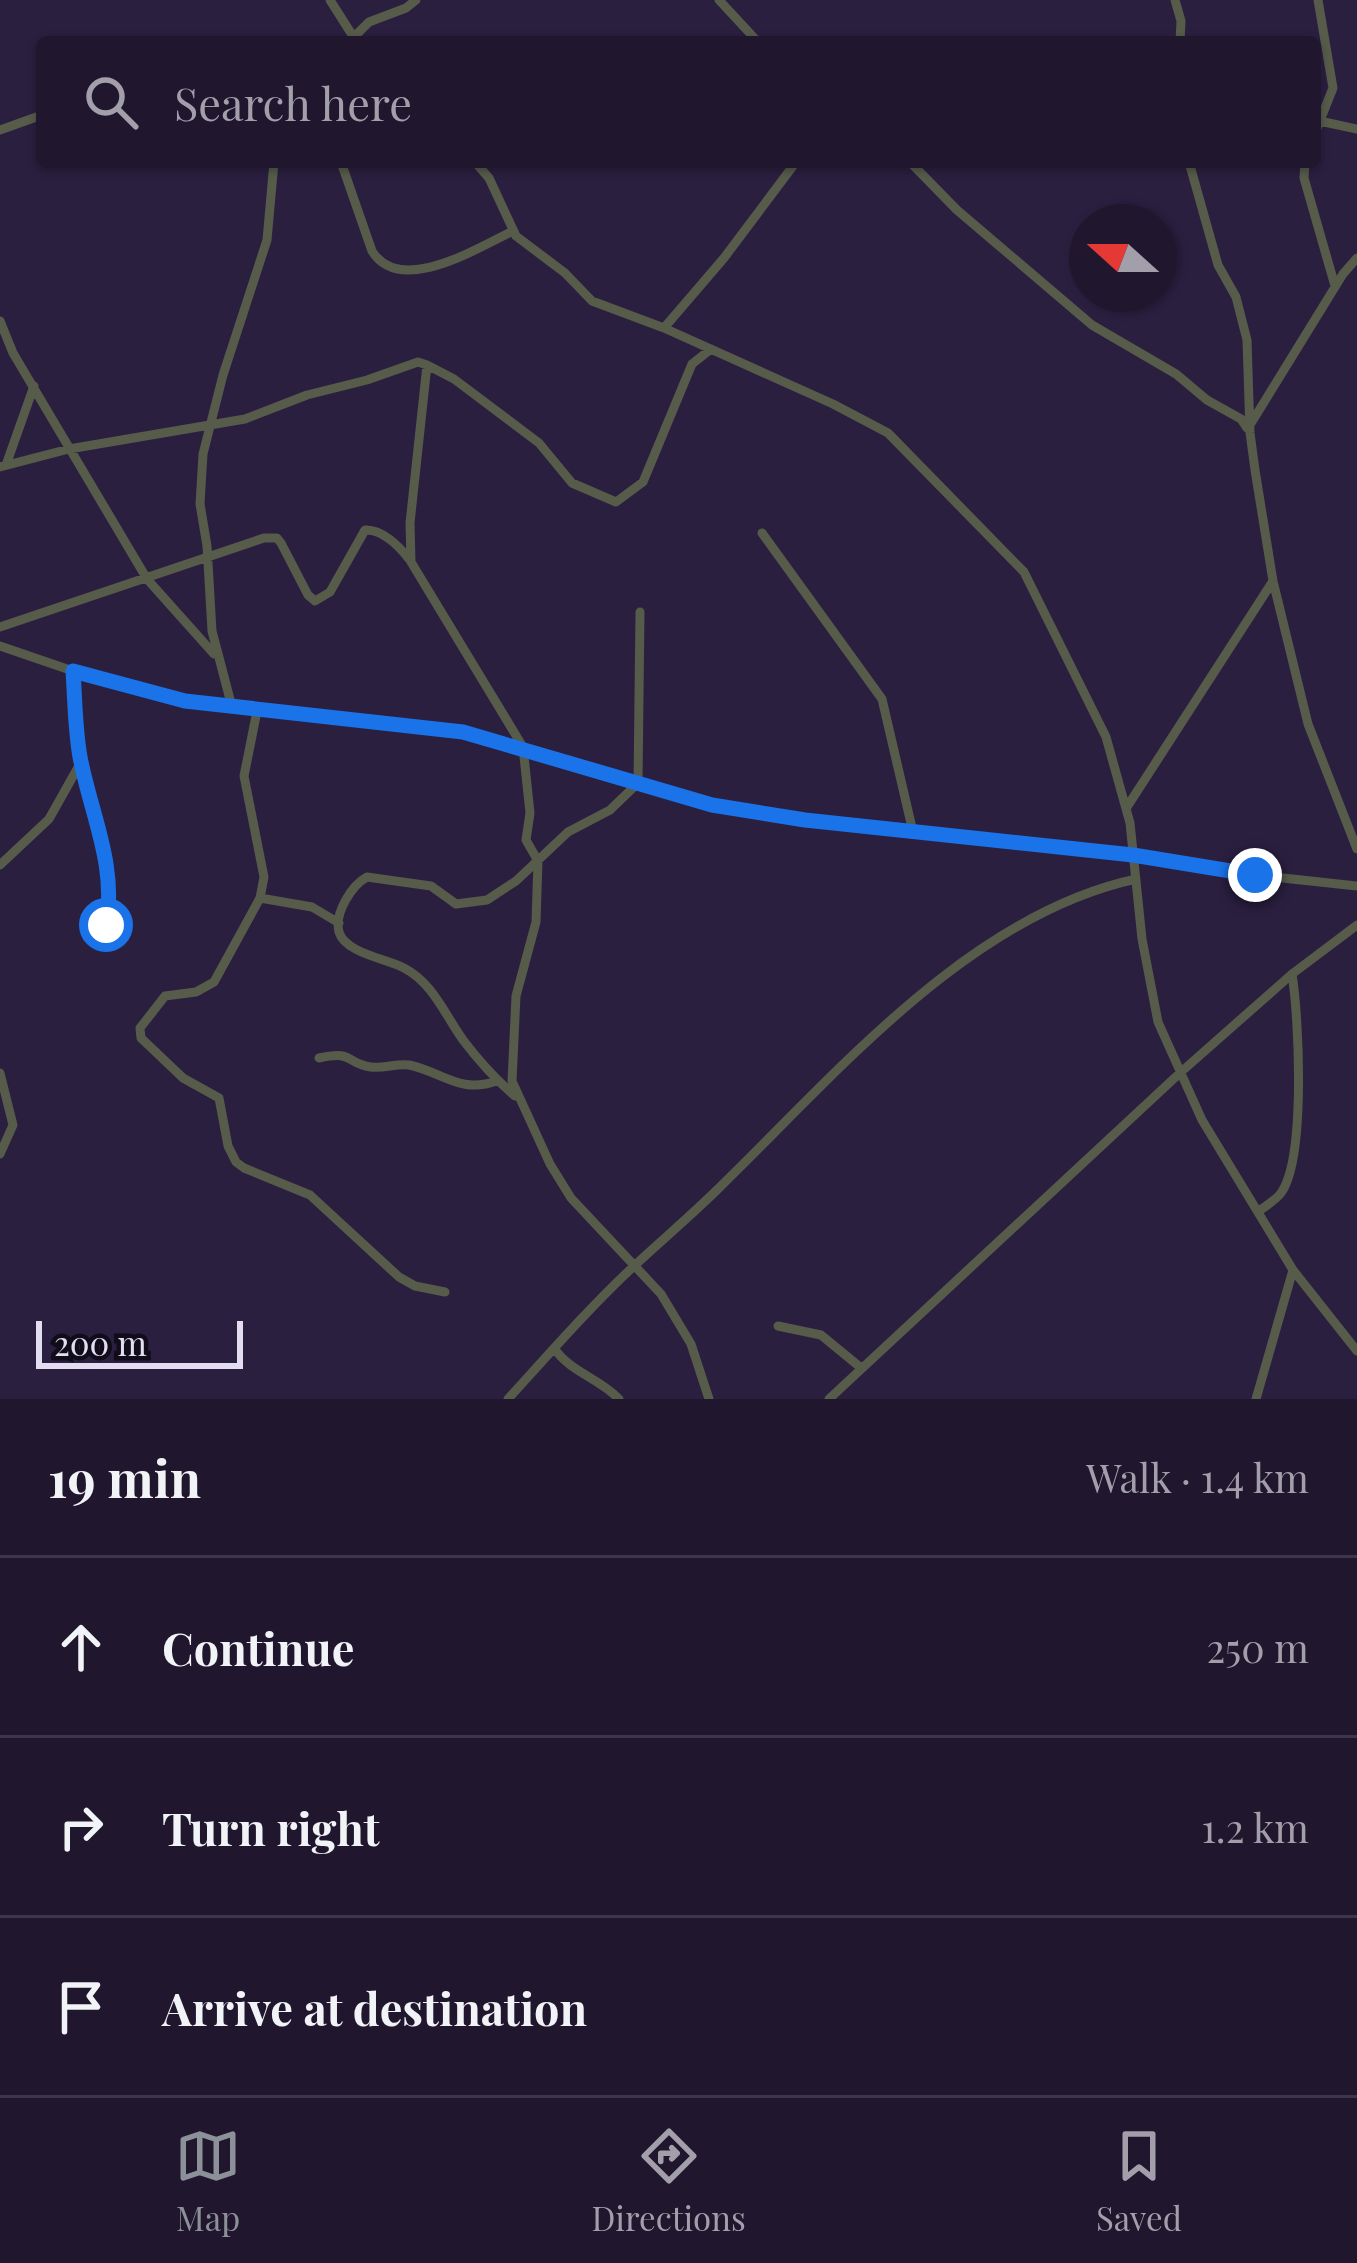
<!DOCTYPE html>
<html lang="en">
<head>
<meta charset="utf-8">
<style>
  :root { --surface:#20172f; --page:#2d243b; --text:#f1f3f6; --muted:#a29faa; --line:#3d364b; --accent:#8c9099 }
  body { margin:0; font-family:"Playfair Display",serif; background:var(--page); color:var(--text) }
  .compass { position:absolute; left:1069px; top:204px; width:108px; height:108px; border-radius:50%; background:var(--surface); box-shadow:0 3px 9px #0004; rotate:291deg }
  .scale { position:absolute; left:36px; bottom:30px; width:207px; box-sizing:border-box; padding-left:12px; border:6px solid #e3ddf2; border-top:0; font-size:33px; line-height:42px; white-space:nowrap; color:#e3ddf2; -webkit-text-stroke:9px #110c1a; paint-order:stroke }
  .stop { position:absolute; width:36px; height:36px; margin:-27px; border:9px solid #1a73e8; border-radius:50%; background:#fff }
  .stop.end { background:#1a73e8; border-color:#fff; box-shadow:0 3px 12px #0008 }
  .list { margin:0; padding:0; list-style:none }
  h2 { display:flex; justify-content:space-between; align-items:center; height:156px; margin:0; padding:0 48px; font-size:51px }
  h2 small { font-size:39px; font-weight:400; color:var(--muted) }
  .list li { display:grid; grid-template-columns:78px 1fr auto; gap:36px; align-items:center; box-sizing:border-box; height:180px; padding:0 48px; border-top:3px solid var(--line) }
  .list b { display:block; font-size:45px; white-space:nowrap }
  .list em { font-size:39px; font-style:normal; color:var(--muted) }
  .icon { flex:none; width:66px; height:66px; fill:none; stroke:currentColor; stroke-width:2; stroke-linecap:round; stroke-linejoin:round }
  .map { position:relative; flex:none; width:1357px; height:1399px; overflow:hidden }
  .search { position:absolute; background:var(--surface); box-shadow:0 3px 9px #0004; left:36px; right:36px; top:36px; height:132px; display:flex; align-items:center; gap:30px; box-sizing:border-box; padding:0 42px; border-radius:12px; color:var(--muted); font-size:45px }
  .sheet { height:696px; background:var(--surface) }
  nav { display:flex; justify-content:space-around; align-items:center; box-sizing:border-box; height:168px; border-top:3px solid var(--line); background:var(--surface); font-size:33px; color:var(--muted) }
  nav a { display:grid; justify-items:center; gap:6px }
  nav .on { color:var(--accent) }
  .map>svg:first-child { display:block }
</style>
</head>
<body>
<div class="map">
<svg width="1357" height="1399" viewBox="0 0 1357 1399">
  <rect width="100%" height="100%" fill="#2a1f3f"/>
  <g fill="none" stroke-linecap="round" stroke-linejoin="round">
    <path stroke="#565b4a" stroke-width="9" d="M330,0L356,41
      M719,0L758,42
      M1175,0L1181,21L1180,42
      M349,42L369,22L406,8L416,0
      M1315,120L1357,129
      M0,130L42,115
      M1315,133L1333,88L1318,0
      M341,162L372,251C400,297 479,247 513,231
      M475,162L489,178L516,236L565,273L592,301L664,328L833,404L888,433L1024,572L1106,737L1130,823L1142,939L1158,1022L1202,1120L1293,1270L1357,1351
      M910,162L957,210L1092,325L1176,374L1207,400L1241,419L1247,428
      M1189,162L1218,265L1236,297L1247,340L1250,433L1255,470L1273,581L1308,724L1357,849
      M1305,162L1304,178L1335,286
      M0,321L13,353L147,579L214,654
      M664,328L724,258L796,162
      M427,365L454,379L539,443L572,483L616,502L643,482L692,364L711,349
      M1250,425L1343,274L1357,258
      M6,465L34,386
      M0,467L69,449L245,419L307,395L367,380L418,362L427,365L410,523L411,562L523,747L530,813L526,840L538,861L536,922L516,996L512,1081L550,1164L571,1198L661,1294L691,1344L709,1399
      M762,533L882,699L913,832
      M0,627L264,538H277L281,543L308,595L315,601L330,592L365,530C382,529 399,546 409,559
      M0,646L73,671L185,701L463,732L713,805L805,821L1133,855L1255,875L1357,886
      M73,671C75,700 75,729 81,757C92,815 117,865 106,925
      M232,707L212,631L207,546L200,504L203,454L223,375L267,240L274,162
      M257,711L244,776L264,877L260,898L214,982L196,992L165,996L140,1028L141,1038L183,1078L219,1098L228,1146L236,1162L244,1168L310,1195L399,1277L415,1286L445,1292
      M1127,807L1273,581
      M0,865L49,819L81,762
      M260,898L312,907L339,923
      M319,1058C354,1050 345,1063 371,1067C384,1069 396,1063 409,1065C443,1072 459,1094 497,1081
      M0,1073L13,1125L0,1154
      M515,1096C495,1079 479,1061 463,1040C445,1015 433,983 404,968C387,959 345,953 339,932C334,913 352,885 367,877L431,886L456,904L487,900L516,881L568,832L610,810L638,783L640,612
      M1259,1211C1267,1205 1276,1200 1281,1193C1306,1158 1299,1018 1292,974
      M778,1326L821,1335L860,1367
      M554,1348C570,1372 599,1378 619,1399
      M508,1399C549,1354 590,1307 634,1266C663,1239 694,1213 722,1185C838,1072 970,915 1136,879
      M829,1399L1181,1072L1292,974L1357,925
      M1256,1399L1293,1270"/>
  </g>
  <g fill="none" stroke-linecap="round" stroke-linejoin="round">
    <path stroke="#1a73e8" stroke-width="15" d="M106,925C117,865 91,815 80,757C75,729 75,700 73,671L185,701L463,732L712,805L805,820L1133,855L1255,875"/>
  </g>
</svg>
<svg class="compass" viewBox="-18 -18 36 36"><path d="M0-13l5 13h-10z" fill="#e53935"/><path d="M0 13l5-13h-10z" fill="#a29faa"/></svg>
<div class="scale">200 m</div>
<div class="stop" style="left:106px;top:925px"></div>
<div class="stop end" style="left:1255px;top:875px"></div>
<div class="search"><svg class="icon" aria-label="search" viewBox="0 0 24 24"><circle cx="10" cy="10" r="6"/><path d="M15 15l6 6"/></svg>Search here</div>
</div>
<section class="sheet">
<h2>19 min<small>Walk · 1.4 km</small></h2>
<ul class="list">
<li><svg class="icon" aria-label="ahead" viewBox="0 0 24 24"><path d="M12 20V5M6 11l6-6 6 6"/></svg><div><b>Continue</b></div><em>250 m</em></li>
<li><svg class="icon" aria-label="right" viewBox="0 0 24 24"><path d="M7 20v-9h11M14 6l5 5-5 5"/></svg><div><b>Turn right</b></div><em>1.2 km</em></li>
<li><svg class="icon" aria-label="arrive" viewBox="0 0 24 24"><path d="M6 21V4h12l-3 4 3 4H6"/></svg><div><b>Arrive at destination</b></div></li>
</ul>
</section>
<nav>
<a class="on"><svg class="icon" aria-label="map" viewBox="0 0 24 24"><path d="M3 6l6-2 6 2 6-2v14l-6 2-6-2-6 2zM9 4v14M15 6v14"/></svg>Map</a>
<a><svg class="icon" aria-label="directions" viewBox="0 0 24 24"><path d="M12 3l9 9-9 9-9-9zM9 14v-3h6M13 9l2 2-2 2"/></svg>Directions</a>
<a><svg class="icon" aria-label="saved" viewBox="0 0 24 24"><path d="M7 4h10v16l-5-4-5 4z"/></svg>Saved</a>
</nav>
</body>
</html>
